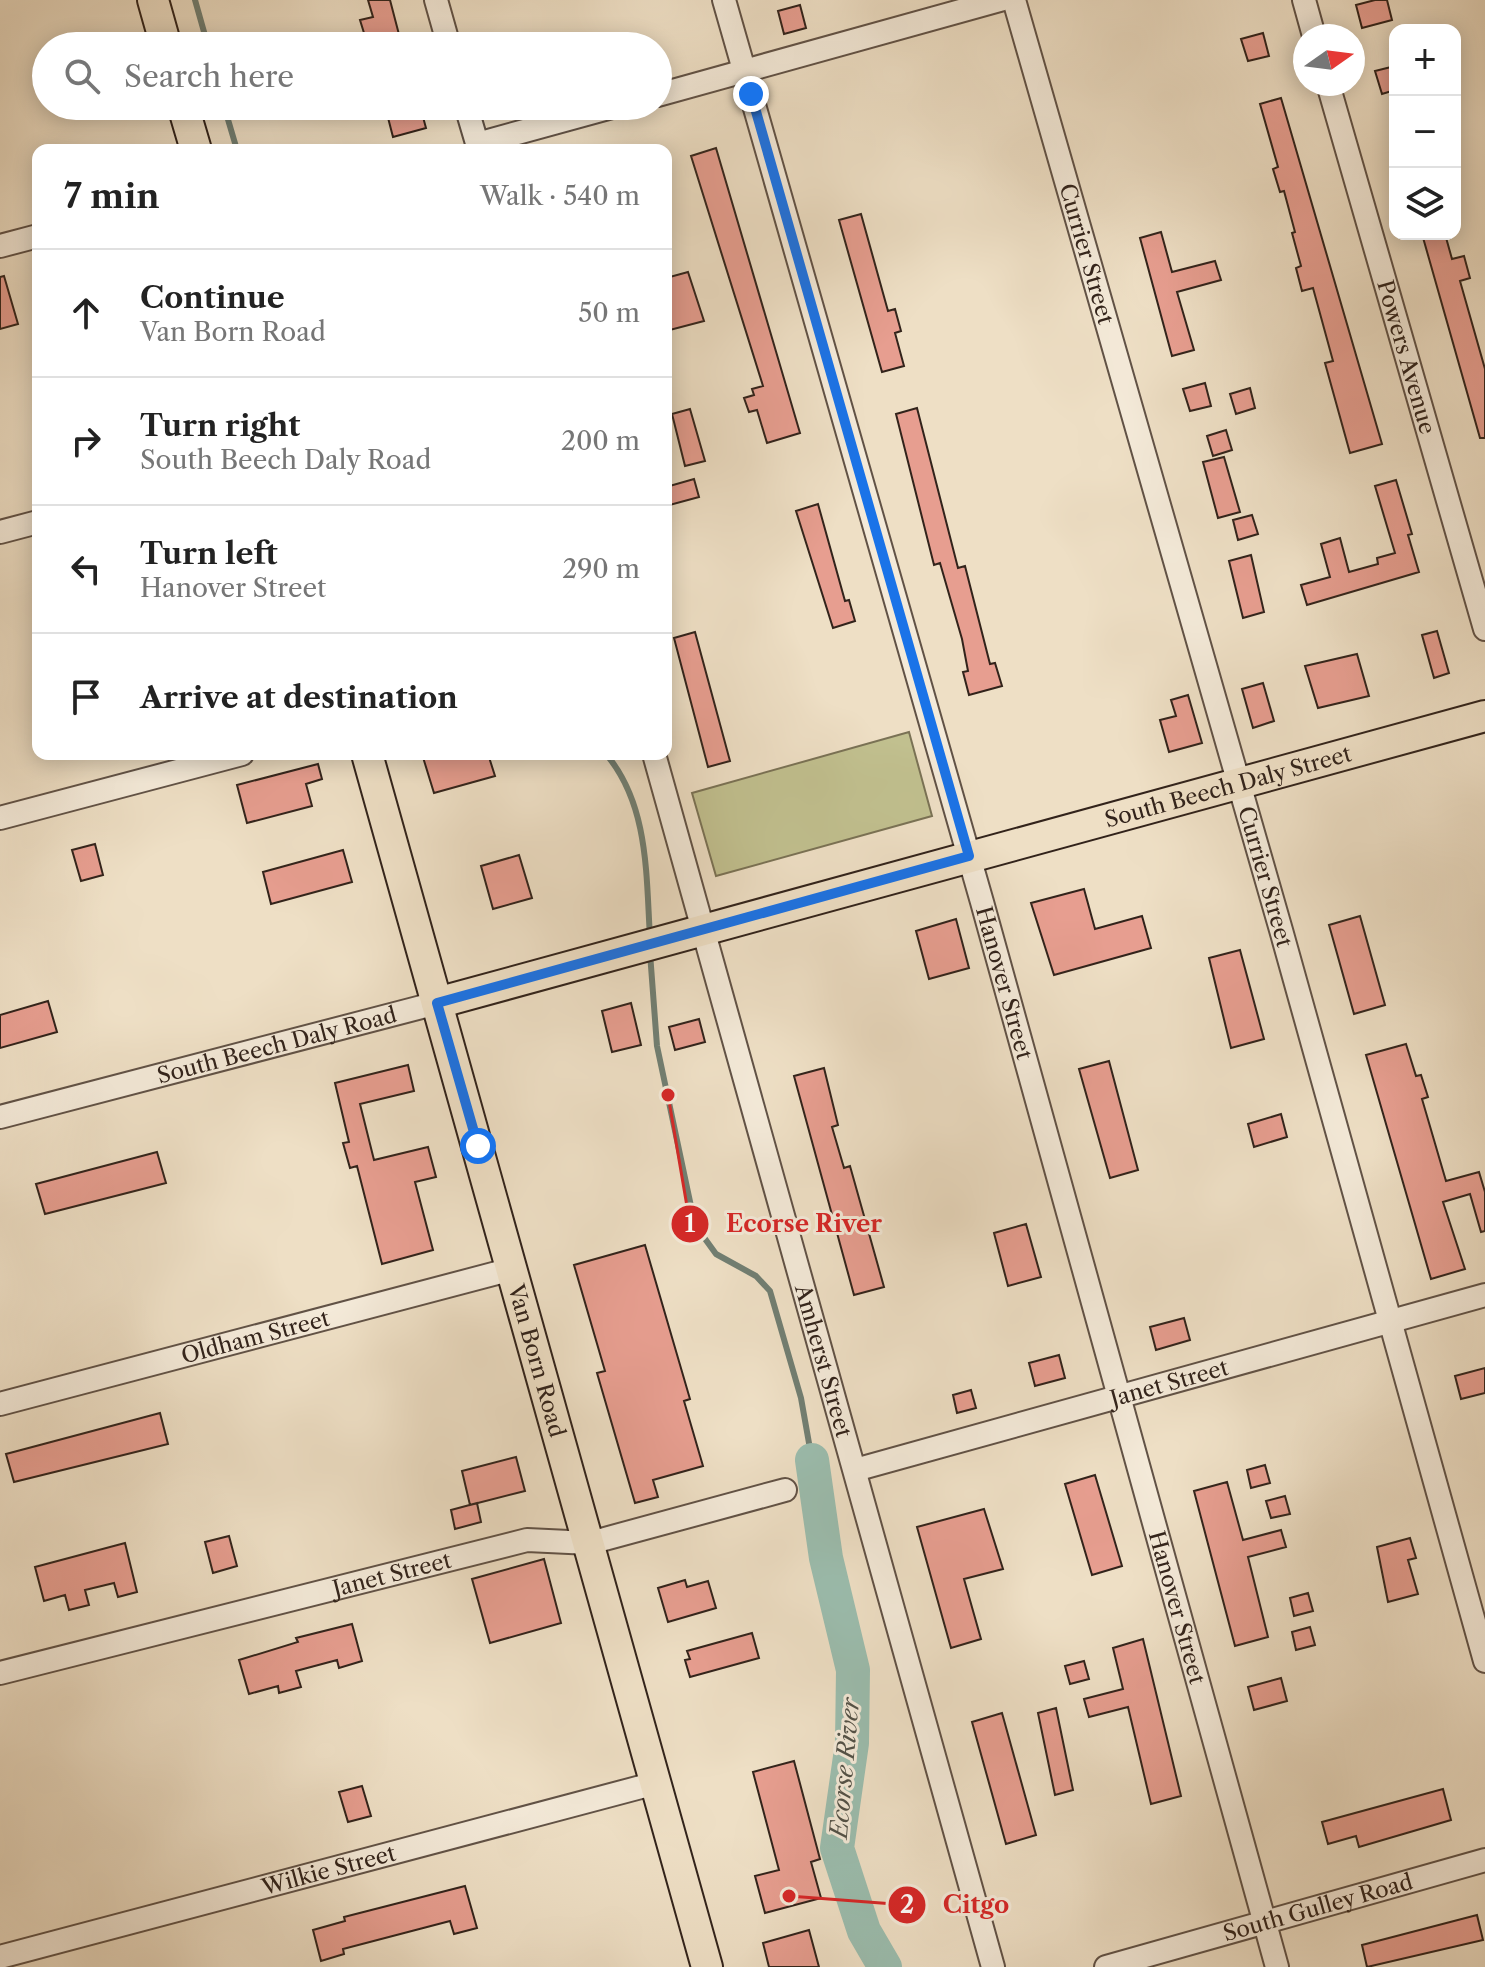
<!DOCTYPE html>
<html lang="en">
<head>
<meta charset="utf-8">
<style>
  :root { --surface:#fff; --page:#f6f6f6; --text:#222; --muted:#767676; --line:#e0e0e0 }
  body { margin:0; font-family:"Libre Caslon Text",serif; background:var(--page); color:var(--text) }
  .controls { position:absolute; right:24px; top:24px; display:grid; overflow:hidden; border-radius:16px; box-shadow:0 4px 20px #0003 }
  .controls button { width:72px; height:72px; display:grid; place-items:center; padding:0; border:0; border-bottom:2px solid var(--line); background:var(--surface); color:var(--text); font:40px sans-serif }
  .compass { position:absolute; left:1293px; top:24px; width:72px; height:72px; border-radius:50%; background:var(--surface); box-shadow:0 4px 20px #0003; rotate:76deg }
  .stop { position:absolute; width:24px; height:24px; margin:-18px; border:6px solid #1a73e8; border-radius:50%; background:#fff }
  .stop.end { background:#1a73e8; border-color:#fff; box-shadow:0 2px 8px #0008 }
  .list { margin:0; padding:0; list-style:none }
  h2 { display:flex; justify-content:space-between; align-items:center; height:104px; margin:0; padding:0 32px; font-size:34px }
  h2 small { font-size:26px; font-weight:400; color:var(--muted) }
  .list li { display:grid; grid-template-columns:52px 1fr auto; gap:24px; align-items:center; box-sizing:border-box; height:128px; padding:0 32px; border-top:2px solid var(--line) }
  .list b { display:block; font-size:30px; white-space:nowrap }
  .list p { margin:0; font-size:26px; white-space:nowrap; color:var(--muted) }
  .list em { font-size:26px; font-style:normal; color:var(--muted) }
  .icon { flex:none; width:44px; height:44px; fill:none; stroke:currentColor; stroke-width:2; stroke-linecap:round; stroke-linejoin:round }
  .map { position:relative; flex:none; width:1485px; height:1967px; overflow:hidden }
  .search { position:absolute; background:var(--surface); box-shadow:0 4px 20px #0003; left:32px; top:32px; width:640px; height:88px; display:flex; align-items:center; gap:20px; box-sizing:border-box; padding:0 28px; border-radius:44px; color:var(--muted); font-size:30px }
  .panel { position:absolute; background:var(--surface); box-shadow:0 4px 20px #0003; left:32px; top:144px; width:640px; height:616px; border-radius:16px }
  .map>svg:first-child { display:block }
</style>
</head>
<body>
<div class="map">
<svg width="1485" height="1967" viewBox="0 0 1485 1967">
  <rect width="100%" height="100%" fill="#eedfc5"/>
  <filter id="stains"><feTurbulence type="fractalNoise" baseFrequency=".0025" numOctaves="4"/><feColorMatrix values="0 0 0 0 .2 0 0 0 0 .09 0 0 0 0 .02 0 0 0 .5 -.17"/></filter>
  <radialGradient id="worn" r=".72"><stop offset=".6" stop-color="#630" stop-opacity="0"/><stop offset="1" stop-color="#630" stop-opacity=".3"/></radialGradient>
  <path fill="#c1c08f" stroke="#7a7255" stroke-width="2" d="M909,732L932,816L716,876L692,793Z"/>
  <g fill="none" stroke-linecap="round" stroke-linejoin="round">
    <path stroke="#717f73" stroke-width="6" d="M195,0L208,46
      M224,106L237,150
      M606,754C649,805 646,875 650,937
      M650,953L657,1046L695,1225L716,1254L756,1276L770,1291L801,1398L812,1460"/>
    <path stroke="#9bbdae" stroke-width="34" d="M812,1460L826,1558L853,1670L852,1743L837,1848L864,1931L885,1967"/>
  </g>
  <path fill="#e79e90" stroke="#32231b" stroke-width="2" d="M368,0H390L402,46H368L360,20L373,17Z
    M1375,0H1387L1392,20L1362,28L1356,5Z
    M800,5L806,28L784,34L778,11Z
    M1263,33L1269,56L1248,61L1241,39Z
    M1395,66V90L1382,94L1375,71Z
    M1281,98L1382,444L1350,453L1325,363L1333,361L1313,288L1302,291L1296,268L1301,266L1292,233L1295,232L1284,191L1280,192L1273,169L1278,167L1260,104Z
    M385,106H420L426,128L393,137Z
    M716,148L800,433L767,443L757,410L749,412L744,398L754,395L752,389L763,386L691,156Z
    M861,214L888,311L895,309L901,331L895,333L904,366L882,372L839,220Z
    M1161,232L1172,272L1215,261L1221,280L1177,292L1194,350L1172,356L1140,238Z
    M1422,234H1445L1452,259L1464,256L1470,278L1460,281L1485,369V438H1480Z
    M688,272L704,321L666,331V278Z
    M4,276L18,324L0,329V277Z
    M1205,383L1211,406L1190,411L1183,389Z
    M1250,388L1255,408L1236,414L1230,394Z
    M917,408L958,568L965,566L990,664L995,663L1002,686L969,695L963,672L968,671L962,639L940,563L934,565L896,414Z
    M690,409L705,461L685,466L672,414Z
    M1226,430L1232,450L1213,456L1207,436Z
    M1224,457L1240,512L1218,518L1203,462Z
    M694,479L699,497L666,506V487Z
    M1396,480L1412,534L1408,535L1419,572L1307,605L1301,585L1330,577L1321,544L1340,538L1349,572L1378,564L1377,558L1395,553L1375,486Z
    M818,504L845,601L849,600L855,621L833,628L796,511Z
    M1252,515L1258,534L1238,540L1233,520Z
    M1251,555L1264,612L1243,618L1229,561Z
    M1437,631L1449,673L1434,678L1422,635Z
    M695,632L730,761L708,767L674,638Z
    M1357,654L1369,696L1318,708L1305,666Z
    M1263,683L1274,721L1253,728L1242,689Z
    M1188,695L1202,743L1169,752L1160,720L1176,716L1171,700Z
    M422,754H488L495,776L434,793Z
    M318,764L322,779L306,784L312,806L247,823L237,785Z
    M95,844L103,875L81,881L72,850Z
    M343,850L352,882L271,904L263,872Z
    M519,855L532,898L493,909L481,866Z
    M1084,889L1095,929L1142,916L1151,948L1054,975L1031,903Z
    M1360,916L1385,1005L1354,1014L1329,925Z
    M956,919L969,968L929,979L916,931Z
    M1240,950L1264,1039L1231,1048L1209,958Z
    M48,1001L57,1032L0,1048V1015Z
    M631,1003L641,1045L612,1052L602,1011Z
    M699,1019L705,1042L675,1050L669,1027Z
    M1406,1044L1416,1076L1421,1075L1428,1097L1422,1099L1446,1181L1479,1172L1485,1192V1231L1481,1232L1470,1194L1443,1202L1465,1269L1431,1279L1366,1055Z
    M1109,1061L1138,1170L1110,1178L1079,1069Z
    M408,1065L414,1091L360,1104L374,1160L428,1147L436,1177L415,1182L433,1250L382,1264L357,1166L350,1168L343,1143L349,1142L335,1083Z
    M824,1068L838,1125L832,1127L844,1168L850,1166L884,1287L854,1295L794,1076Z
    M1281,1114L1287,1137L1254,1147L1248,1124Z
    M157,1152L166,1183L45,1214L36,1184Z
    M1026,1224L1041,1277L1008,1286L994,1233Z
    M645,1245L690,1399L684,1401L703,1466L653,1480L658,1497L635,1503L597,1373L605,1371L574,1265Z
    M1184,1318L1190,1340L1156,1350L1150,1327Z
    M1059,1355L1065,1378L1035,1386L1029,1363Z
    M1485,1368V1393L1461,1399L1455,1376Z
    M971,1390L976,1408L957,1413L953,1395Z
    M160,1413L168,1444L14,1482L6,1454Z
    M516,1457L525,1491L470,1505L462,1471Z
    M1265,1465L1270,1483L1251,1488L1247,1470Z
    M1095,1475L1122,1566L1092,1575L1065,1484Z
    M1227,1482L1243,1540L1281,1530L1286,1547L1248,1557L1268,1637L1235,1646L1194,1491Z
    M1285,1496L1290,1514L1271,1518L1266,1501Z
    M477,1503L481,1522L455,1529L451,1510Z
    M984,1509L1003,1569L964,1579L981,1639L951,1648L917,1527Z
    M229,1536L237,1566L213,1573L205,1542Z
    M1410,1538L1416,1558L1408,1560L1418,1594L1388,1602L1377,1547Z
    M125,1543L137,1592L118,1597L114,1583L85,1590L89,1605L69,1610L65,1595L44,1601L35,1567Z
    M544,1559L561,1623L490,1643L472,1579Z
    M685,1580L687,1587L708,1581L716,1608L668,1622L658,1588Z
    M1308,1593L1313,1611L1294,1616L1290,1598Z
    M352,1624L362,1661L339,1668L337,1660L296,1671L301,1687L279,1693L278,1686L249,1694L239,1660L298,1642L296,1638Z
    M1310,1627L1315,1645L1296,1650L1292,1632Z
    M752,1633L759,1658L690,1677L685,1660L690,1659L687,1651Z
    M1143,1639L1181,1796L1151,1804L1128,1707L1089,1717L1084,1699L1123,1689L1113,1648Z
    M1084,1661L1089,1679L1070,1684L1065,1666Z
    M1281,1678L1287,1701L1254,1710L1248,1687Z
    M1056,1708L1073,1790L1055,1795L1038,1713Z
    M1002,1713L1036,1835L1006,1844L972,1722Z
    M794,1761L820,1859L811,1862L821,1898L765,1913L755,1876L779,1870L753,1772Z
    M362,1786L371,1816L348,1822L339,1792Z
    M1443,1789L1451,1820L1359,1847L1356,1836L1328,1844L1322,1822Z
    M465,1886L477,1928L454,1934L450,1921L343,1949L344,1954L321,1961L313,1930L345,1921L344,1917Z
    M1477,1915L1483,1940L1367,1967L1362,1945Z
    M809,1930L819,1967H769L763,1943Z"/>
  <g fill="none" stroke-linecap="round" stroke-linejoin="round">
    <defs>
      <g id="minor">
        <path d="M436,0L449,46"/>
        <path id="s1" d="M724,0L982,902L1277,1967"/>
        <path id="s2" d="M1014,0L1281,930L1485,1661"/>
        <path d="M1304,0L1314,36"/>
        <path id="s3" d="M1328,84L1485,629"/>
        <path d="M658,95L1000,0"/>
        <path d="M466,106L479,150"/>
        <path d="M477,144L616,106"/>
        <path d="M0,246L38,236"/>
        <path d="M0,532L38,522"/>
        <path id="s4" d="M654,754L993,1967"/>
        <path d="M0,818L242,754"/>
        <path id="s5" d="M0,1117L437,1003"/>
        <path id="s6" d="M0,1404L512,1269"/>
        <path id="s7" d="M855,1470L1485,1295"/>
        <path id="s8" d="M0,1673L527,1540L590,1543L785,1490"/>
        <path id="s9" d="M0,1957L656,1783"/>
        <path id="s10" d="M1106,1967L1485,1860"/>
      </g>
      <g id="major">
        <path d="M153,0L166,46"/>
        <path d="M183,106L196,150"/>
        <path id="s11" d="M367,754L707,1967"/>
        <path id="s12" d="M437,1003L1485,716"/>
      </g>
    </defs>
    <use href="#minor" stroke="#615246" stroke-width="26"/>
    <use href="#major" stroke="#32231b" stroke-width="34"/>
    <use href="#minor" stroke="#f4ead9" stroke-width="22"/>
    <use href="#major" stroke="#eedfc5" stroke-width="30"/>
  </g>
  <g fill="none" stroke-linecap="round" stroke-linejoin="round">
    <path stroke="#1a73e8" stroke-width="10" d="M478,1146L437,1003L969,856L751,94"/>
  </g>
  <g text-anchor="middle" stroke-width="6" stroke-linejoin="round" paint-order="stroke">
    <g font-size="22" fill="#32231b" stroke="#f4ead9">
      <text dy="8" stroke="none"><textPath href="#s2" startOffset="264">Currier Street</textPath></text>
      <text dy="8" stroke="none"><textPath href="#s3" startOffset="284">Powers Avenue</textPath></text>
      <text dy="8" stroke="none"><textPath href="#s12" startOffset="820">South Beech Daly Street</textPath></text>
      <text dy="8" stroke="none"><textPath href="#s2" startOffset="912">Currier Street</textPath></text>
      <text dy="8" stroke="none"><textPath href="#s1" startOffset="1022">Hanover Street</textPath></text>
      <text dy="8" stroke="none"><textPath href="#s5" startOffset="286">South Beech Daly Road</textPath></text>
      <text dy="8" stroke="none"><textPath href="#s6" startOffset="264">Oldham Street</textPath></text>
      <text dy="8" stroke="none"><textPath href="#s11" startOffset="630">Van Born Road</textPath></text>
      <text dy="8" stroke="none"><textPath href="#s4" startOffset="630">Amherst Street</textPath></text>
      <text dy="8" stroke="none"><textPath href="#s7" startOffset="326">Janet Street</textPath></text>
      <text dy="8" stroke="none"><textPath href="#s8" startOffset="404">Janet Street</textPath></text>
      <text dy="8" stroke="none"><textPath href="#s1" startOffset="1670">Hanover Street</textPath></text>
      <text dy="8" stroke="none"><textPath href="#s9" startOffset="340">Wilkie Street</textPath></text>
      <text dy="8" stroke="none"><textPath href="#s10" startOffset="220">South Gulley Road</textPath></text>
    </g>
    <g font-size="24" font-style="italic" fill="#525147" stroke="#f4ead9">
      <text transform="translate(845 1768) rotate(-85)" y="8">Ecorse River</text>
    </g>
  </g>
  <path fill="none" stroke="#d62828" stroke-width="3" d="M668 1095L690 1224M789 1896L907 1905"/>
  <g fill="#d62828" stroke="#f4ead9" stroke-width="3">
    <circle cx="668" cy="1095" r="8"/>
    <circle cx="789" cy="1896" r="8"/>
    <circle cx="690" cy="1224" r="20"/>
    <circle cx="907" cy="1905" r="20"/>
  </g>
  <g font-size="24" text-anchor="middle" font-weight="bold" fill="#fff">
    <text x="690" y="1232">1</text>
    <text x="907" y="1913">2</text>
  </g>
  <g font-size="24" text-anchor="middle" font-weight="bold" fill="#d62828" stroke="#f4ead9" stroke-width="6" stroke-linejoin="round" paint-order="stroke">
    <text x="804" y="1232">Ecorse River</text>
    <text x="976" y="1913">Citgo</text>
  </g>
  <rect width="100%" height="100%" filter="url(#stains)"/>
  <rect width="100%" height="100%" fill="url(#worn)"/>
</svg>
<div class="controls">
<button>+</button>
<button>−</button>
<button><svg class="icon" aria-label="layers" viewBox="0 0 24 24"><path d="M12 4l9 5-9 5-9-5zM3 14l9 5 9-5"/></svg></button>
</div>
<svg class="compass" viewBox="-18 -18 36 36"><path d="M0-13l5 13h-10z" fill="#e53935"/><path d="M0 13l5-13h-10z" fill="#767676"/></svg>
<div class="stop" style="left:478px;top:1146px"></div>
<div class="stop end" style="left:751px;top:94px"></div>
<div class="search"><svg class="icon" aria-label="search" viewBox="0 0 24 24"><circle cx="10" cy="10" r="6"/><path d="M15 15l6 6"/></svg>Search here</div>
<section class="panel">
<h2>7 min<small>Walk · 540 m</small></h2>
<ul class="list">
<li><svg class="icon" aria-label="ahead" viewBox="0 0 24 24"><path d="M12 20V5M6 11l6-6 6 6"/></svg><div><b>Continue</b><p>Van Born Road</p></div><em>50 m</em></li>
<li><svg class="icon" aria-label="right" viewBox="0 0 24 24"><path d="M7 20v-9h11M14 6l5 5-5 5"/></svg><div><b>Turn right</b><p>South Beech Daly Road</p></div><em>200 m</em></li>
<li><svg class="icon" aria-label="left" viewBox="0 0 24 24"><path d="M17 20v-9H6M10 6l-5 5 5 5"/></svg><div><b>Turn left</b><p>Hanover Street</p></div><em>290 m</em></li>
<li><svg class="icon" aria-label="arrive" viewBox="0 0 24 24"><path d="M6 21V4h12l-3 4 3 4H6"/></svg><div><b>Arrive at destination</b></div></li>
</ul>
</section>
</div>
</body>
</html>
